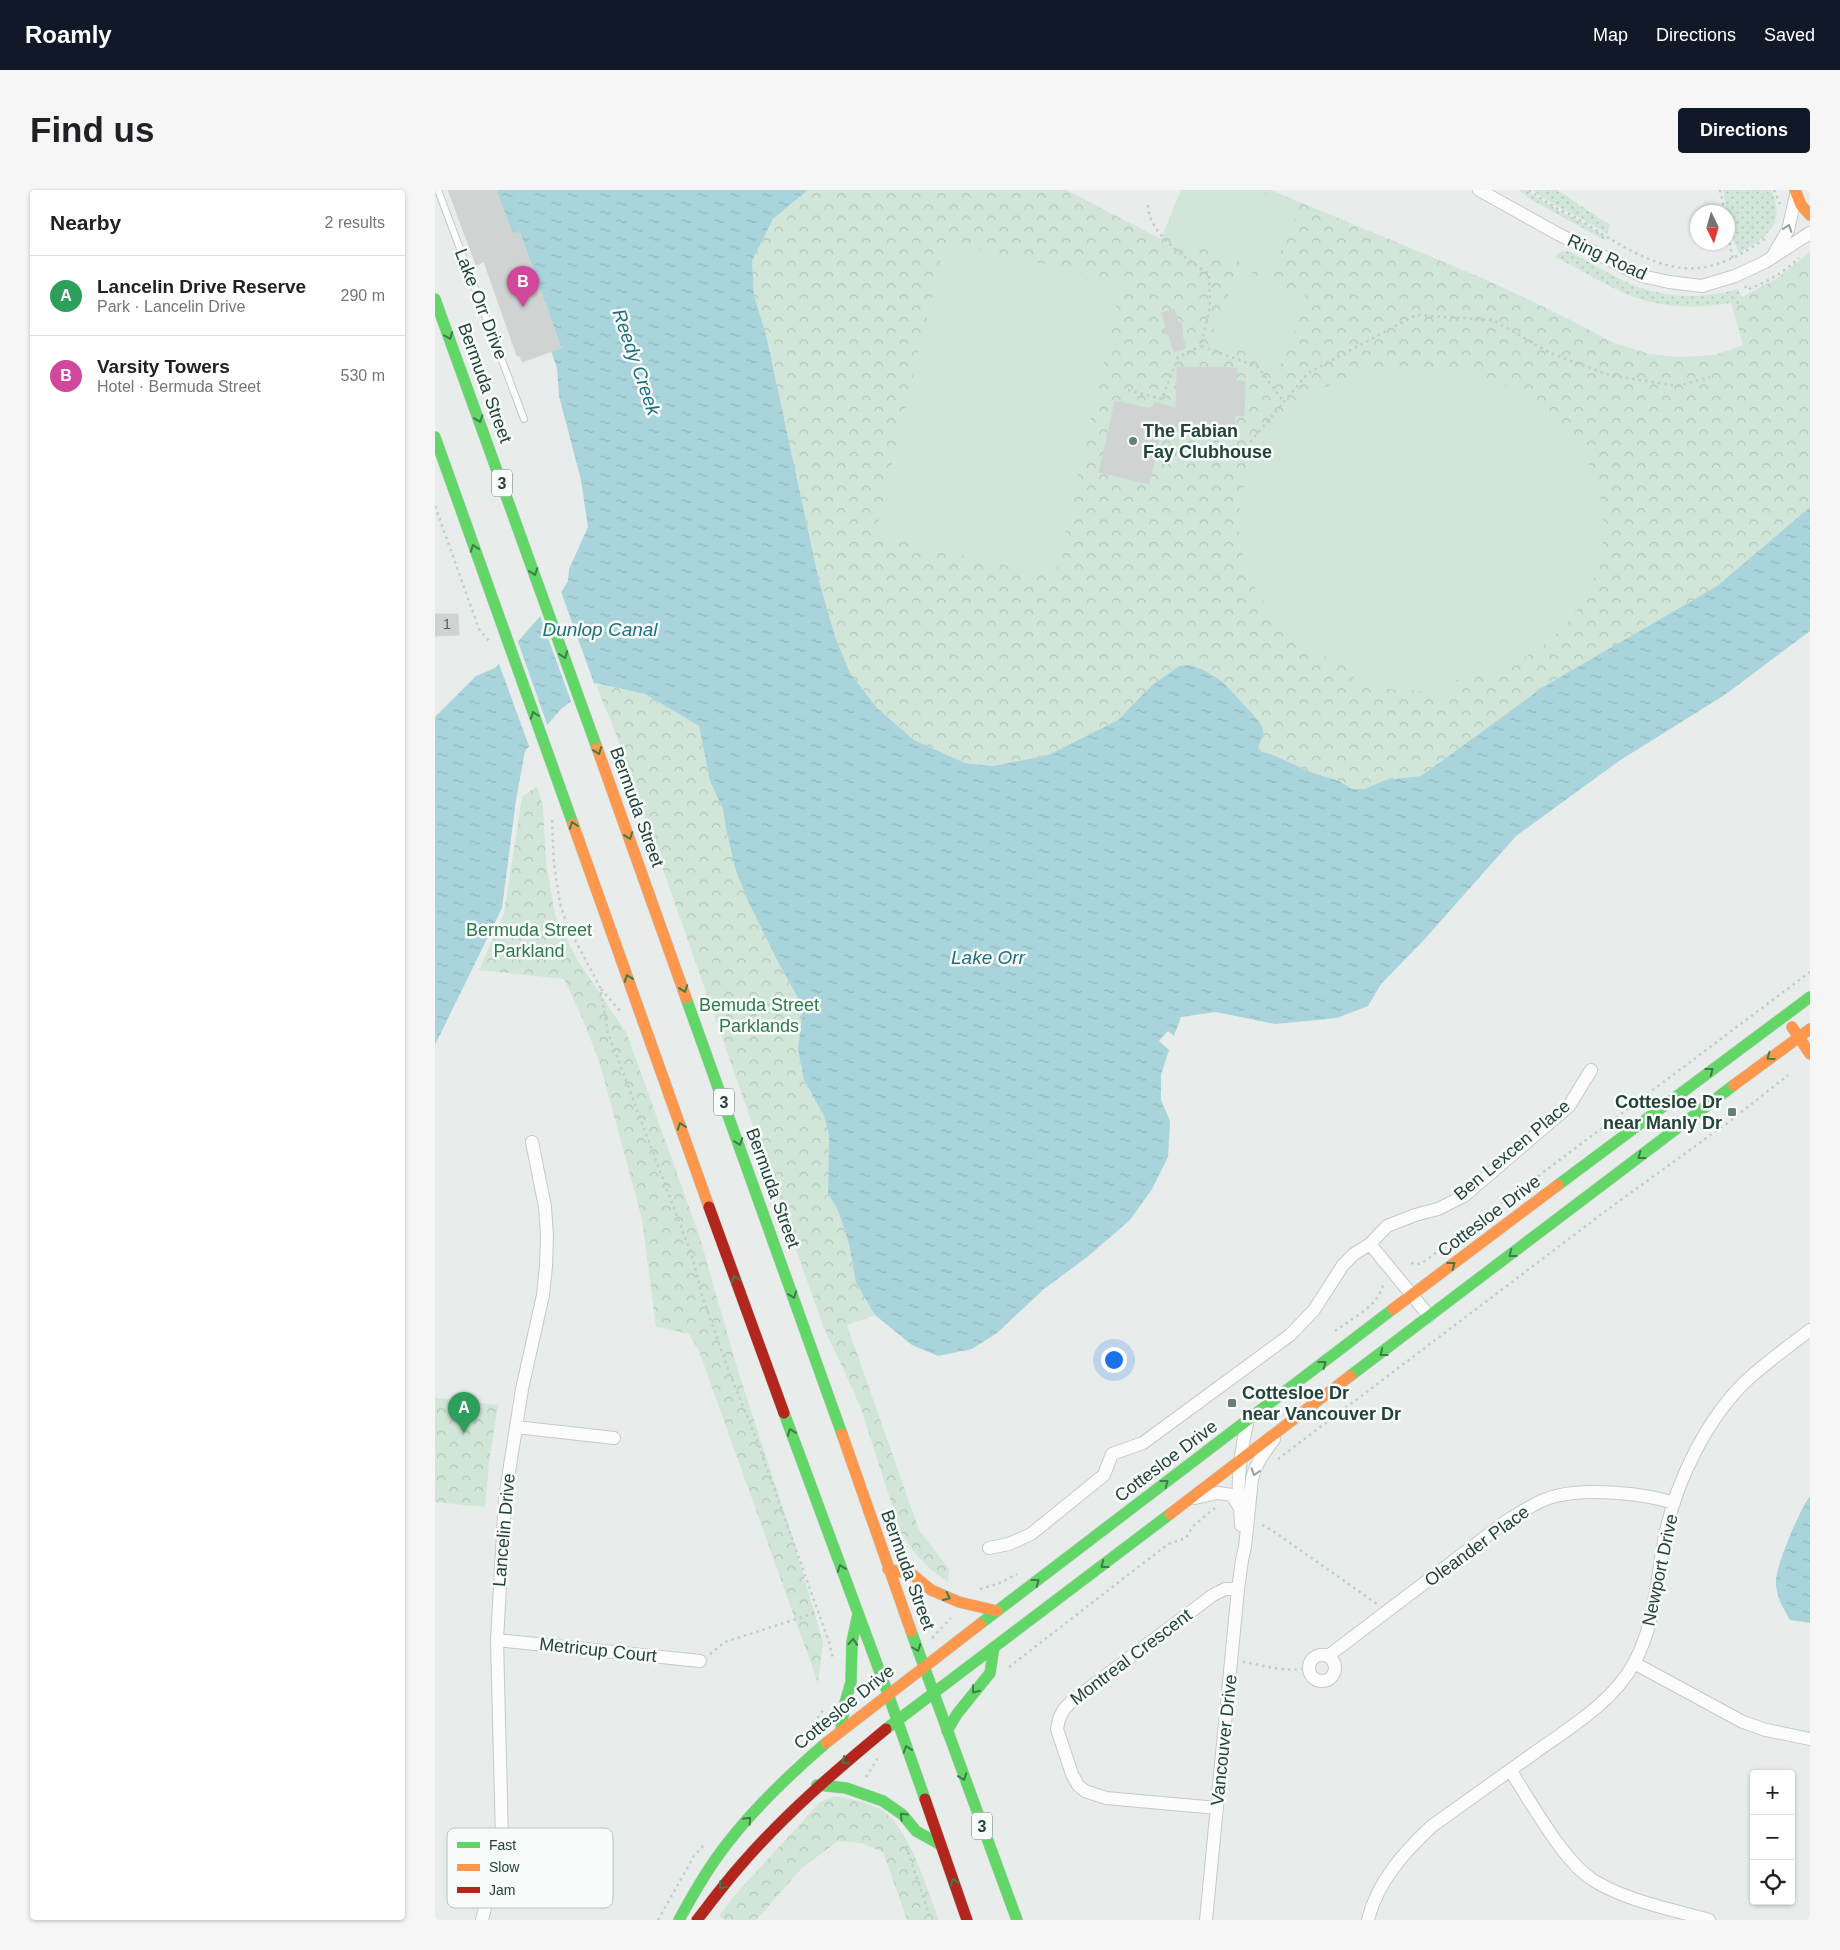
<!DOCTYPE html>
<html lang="en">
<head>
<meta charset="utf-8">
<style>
  :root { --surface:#fff; --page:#f6f6f6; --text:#202124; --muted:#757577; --line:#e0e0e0; --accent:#111827 }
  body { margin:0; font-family:Helvetica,sans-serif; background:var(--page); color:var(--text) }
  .controls { position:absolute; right:15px; bottom:15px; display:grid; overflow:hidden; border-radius:5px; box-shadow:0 1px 4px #0004 }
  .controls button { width:45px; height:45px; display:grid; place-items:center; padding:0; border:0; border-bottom:1px solid var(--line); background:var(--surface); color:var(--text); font:25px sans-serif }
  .compass { position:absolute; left:1255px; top:15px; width:45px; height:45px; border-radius:50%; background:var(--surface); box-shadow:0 1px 4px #0004; rotate:175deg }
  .you { position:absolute; left:678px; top:1169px; width:18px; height:18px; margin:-12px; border:4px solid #fff; border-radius:50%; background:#1a73e8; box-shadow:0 0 0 8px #1a73e833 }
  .badge { display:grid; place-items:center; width:32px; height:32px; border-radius:50%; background:var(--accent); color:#fff; font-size:16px; font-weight:700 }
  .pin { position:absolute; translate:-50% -41px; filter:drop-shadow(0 1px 2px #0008) }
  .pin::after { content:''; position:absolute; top:26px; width:18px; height:15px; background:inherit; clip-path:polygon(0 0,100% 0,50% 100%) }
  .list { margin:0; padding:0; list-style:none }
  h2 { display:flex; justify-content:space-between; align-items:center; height:65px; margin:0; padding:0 20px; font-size:21px }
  h2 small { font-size:16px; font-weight:400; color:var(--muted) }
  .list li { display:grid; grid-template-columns:32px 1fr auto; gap:15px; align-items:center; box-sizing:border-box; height:80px; padding:0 20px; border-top:1px solid var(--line) }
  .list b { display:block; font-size:19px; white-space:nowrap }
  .list p { margin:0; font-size:16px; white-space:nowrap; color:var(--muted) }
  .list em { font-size:16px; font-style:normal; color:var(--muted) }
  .icon { flex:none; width:28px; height:28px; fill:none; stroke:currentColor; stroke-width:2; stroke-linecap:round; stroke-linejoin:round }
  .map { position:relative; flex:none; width:1375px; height:1730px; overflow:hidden; border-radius:5px }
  header { display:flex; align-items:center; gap:30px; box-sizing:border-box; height:70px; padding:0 25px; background:var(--accent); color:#fff }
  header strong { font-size:24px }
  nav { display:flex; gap:28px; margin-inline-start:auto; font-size:18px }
  .intro { display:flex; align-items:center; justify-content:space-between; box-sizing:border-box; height:120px; padding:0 30px }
  h1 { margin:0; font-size:35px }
  .button { padding:12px 22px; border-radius:5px; background:var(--accent); color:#fff; font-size:18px; font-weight:700 }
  main { display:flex; gap:30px; padding:0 30px }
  aside { flex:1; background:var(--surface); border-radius:5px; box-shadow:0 1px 4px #0004 }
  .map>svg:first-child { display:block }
</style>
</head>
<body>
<header>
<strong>Roamly</strong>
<nav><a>Map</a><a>Directions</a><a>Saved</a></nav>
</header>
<div class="intro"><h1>Find us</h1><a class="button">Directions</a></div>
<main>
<aside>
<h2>Nearby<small>2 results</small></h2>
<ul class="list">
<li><span class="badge" style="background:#2e9e5b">A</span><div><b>Lancelin Drive Reserve</b><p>Park · Lancelin Drive</p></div><em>290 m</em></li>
<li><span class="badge" style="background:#d1479c">B</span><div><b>Varsity Towers</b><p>Hotel · Bermuda Street</p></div><em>530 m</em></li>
</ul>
</aside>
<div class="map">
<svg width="1375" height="1730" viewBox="0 0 1375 1730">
  <defs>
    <pattern id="grass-dots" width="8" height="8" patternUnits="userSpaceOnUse" patternTransform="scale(1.25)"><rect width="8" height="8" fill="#d1e6d8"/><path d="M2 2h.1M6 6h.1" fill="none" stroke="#b3c6ba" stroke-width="1.8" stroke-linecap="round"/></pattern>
    <pattern id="park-crowns" width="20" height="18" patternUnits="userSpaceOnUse" patternTransform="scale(1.25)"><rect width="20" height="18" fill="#d1e6d8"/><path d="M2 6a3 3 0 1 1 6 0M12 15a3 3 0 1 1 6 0" fill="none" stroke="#b3c6ba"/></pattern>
    <pattern id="water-ripples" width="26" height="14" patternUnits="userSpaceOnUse" patternTransform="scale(1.25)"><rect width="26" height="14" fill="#a9d4db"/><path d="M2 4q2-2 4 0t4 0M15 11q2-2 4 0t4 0" fill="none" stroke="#91b7bd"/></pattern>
  </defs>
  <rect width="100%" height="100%" fill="#e8edeb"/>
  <path fill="url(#grass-dots)" d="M1084,0H1091L1124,21L1140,28L1171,47L1169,50L1092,7Z
    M1097,0H1122L1175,35L1172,44L1142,26L1120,15Z
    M1288,0H1336C1352,34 1331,48 1304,63L1296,45Z
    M1133,61C1148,68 1162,77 1177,85C1217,107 1259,112 1303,99L1310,113L1297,116L1296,113C1260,119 1223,118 1189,103C1165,92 1143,78 1120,67L1125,62Z"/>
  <path fill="url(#park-crowns)" d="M373,0H631L726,49L746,0H836L1052,90L1136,130L1179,153L1214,164L1244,167L1280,165L1308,155L1297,116L1309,113L1307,107L1341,89L1375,62V317L1282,396L1108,497L986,586L950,590L930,599H917L904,591L876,582L836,564L827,562L823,558L827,534L822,529L788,492L767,479L753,475L744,476L716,496L683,530L613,565L558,576L530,573L479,550L442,518L415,483L400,446L384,391L332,149L319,105L317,71L338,29Z
    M161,493L210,504L264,536L275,591L288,619L291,638L300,678L313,711L342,770L368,817L363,859L369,890L389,926L394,946L393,1004L403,1020L414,1054L421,1093L440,1125L412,1135L484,1340L514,1379L513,1392L494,1378L479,1362L466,1343L424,1213L388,1136L175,528L168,514Z
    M102,596L108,616L111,671L120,725L142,769L192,844L264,1045L303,1181L356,1343L388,1452L383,1493L264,1161L254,1144L221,1137L207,1029L165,874L149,832L129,789L44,780L69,723L87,607Z
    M0,1208L63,1215L54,1272L50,1317L0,1312Z
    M400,1606C414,1608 432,1613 445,1619C474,1635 492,1700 504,1730H472L448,1662L426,1653L403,1651L367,1678L321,1730H290L284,1726L300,1705L385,1612Z"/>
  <path fill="#d1e6d8" d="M747,0H827L829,4L835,2L862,13L864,19L837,82L830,84L805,74L802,67L795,70L769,59L766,53L759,55L734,45L731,38Z
    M510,52L687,92L620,387L440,345Z
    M809,80L835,91L837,96L843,94L870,105L872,110L847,173L840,176L816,166L812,159L806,161L781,151L777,145L803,82Z
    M975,176C991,176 1008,177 1024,180C1109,196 1180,268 1167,359C1160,402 1137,436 1101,460C1078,476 1048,489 1020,490L1019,503L953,499L918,492L919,481C891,468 865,453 844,430C782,368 795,268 862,215C894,189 934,180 975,176Z"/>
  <path fill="url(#water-ripples)" d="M61,0H373L338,29L317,71L319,105L332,149L384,391L400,446L415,483L442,518L479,550L530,573L558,576L613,565L683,530L716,496L744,476L753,475L767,479L788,492L822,529C833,542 827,545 823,558L827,562L836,564L876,582L904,591L917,599H930L950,590L986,586L1108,497L1282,396L1375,317V441L1291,504L1184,571L1081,646L988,751L946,794L933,816L902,828L840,834L781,822L746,827L739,846L733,841L724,851L734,860L726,885V910L735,931L733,967L717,999L695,1030L651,1068L609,1099L562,1143L537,1159L503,1166L477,1155L440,1125L421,1093L414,1054L403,1020L393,1004L394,946L389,926L369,890L363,859L368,817L342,770L313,711L300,678L291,638L288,619L275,591L264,536L210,504L161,493L126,519L90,561L81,610L67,718L0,855V527L41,486L60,478L127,401L133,391L134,379L153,337L146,290L124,206L122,178L116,161L126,158L85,43H77Z
    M1375,1306V1433L1355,1430C1348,1418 1340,1405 1341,1390C1342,1373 1365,1319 1375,1306Z"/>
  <path fill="#e8edeb" d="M125,399L160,496L137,514L104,423Z
    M82,449L113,537L95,559L63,471Z"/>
  <path fill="#cfd4d2" stroke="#d1d6d4" d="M13,0H61L77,43H85L126,158L87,172L85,166H82L49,72L41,75Z
    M739,119L743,131L746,133L748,140L747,144L751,158L739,162L734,145L728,143L731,137L727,123Z
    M742,177L802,178L801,191H810L809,226L800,225V237L791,236V243H776V236L751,235L750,238L727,237L714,294L664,282L680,211L717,219L719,212L741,218Z
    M0,424H23L24,445L0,446Z"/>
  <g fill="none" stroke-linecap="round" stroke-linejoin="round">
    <defs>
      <path id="lane" d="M3,0L89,229"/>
      <path id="street" d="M1044,0L1123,44L1207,86L1234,92L1267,96L1300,86L1330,72L1375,43
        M1339,64L1353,40L1361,5
        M935,1054L994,1126
        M81,1237L179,1248
        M760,1308L783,1303L797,1305L805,1318L806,1335
        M805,1317C801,1294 807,1253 813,1230
        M554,1358L574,1354L596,1344L669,1285L677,1264L708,1253L855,1145L879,1120L908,1075L919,1064L935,1054L952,1036L980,1025L1003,1019L1029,1006L1134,916L1156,880
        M62,1450L265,1471
        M874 1478a13 13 0 1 1 26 0a13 13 0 1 1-26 0Z
        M893,1466L1070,1332C1087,1322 1103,1310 1121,1306C1152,1298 1209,1303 1239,1313
        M1199,1473L1308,1532L1331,1540L1375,1549
        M1075,1580C1096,1612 1128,1671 1158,1690C1191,1711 1237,1719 1274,1730
        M782,1618L671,1608L650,1601L643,1595L637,1584L622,1539L624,1529L629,1519L637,1511L778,1405L790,1399H803
        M67,1649L137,1653
        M47,1730L67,1649L62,1450L70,1308L87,1199L108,1105L111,1076L112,1046L110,1017L97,952
        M771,1730L803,1399L807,1370L810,1357L817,1289C820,1274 830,1262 839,1249
        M933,1730C942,1692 970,1661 997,1636C1032,1611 1067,1586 1102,1561C1136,1537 1179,1511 1199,1473C1222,1431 1221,1386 1231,1341C1242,1290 1272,1229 1310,1192C1330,1173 1353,1157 1375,1140"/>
      <path id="fast" d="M0,109L162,558
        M0,247L138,634
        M251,808L407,1244
        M1123,995L1375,807
        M915,1186L1299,895
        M349,1223L453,1504L490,1609
        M545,1434L958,1119
        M476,1441L582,1730
        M451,1539L735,1324
        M406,1540L410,1513L416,1492L417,1452L423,1424
        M512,1541L522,1524L555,1483L559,1457
        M382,1595L411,1598L448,1611L468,1625L481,1641L506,1655
        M244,1730C258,1704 273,1678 291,1655C320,1617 355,1584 391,1553"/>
      <path id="slow" d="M1360,0L1366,15L1375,25
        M162,558L251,808
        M138,634L274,1017
        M1357,837L1375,864
        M1299,895L1375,839
        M958,1119L1123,995
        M407,1244L476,1441
        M735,1324L915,1186
        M453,1379L478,1385L496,1400L524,1412L562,1421
        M391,1553L545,1434"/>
      <path id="jam" d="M274,1017L349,1223
        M490,1609L532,1730
        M262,1730C276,1712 290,1693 305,1676C349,1625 399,1582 451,1539"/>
    </defs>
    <use href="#lane" stroke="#c5cac8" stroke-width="8"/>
    <use href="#street" stroke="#c5cac8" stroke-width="14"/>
    <use href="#fast" stroke="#c3cbc8" stroke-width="12"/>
    <use href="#slow" stroke="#c3cbc8" stroke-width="12"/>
    <use href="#jam" stroke="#c3cbc8" stroke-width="12"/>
    <path stroke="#c3ccca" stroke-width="2.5" stroke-dasharray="2.5 4" stroke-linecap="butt" d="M1094,0C1103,7 1113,13 1123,19C1128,22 1135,24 1140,27C1176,49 1226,86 1270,77C1294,72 1313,61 1332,47
      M1285,0L1290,22
      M1339,0L1345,14
      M713,15C713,44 752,69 774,84L775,117L766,156L823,177L849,212
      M1292,40L1298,70
      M1310,96L1312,100C1332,92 1348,83 1364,68
      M693,200L727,209L743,167L766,156
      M807,262L873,183L981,125L1058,130L1117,164L1174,185L1242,196L1275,187
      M0,316L44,439L54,451
      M117,630L119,674L125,713L132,735L165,797L173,843L257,1066L267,1105L294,1182L321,1248L394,1452L398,1469
      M166,799L185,821
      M976,1073L984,1074L990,1071L1375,782
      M900,1141C916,1129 945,1115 948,1094
      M843,1269L1172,1020L1299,928L1353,885
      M827,1335L838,1341L942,1414
      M545,1399L563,1394L582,1384
      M497,1448L516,1428
      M275,1464L290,1452L383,1422
      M808,1472C829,1475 853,1484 873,1477
      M574,1477L733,1354L751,1348L758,1336L780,1318
      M363,1554L390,1518
      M431,1587L444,1566
      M471,1656L496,1730
      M223,1730L259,1666L269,1655"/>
    <use href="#lane" stroke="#fcfcfc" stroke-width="6"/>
    <use href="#street" stroke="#fcfcfc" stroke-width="12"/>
    <use href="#fast" stroke="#63d668" stroke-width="11"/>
    <use href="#slow" stroke="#ff974d" stroke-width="11"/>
    <use href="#jam" stroke="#b3261e" stroke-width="11"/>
  </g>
  <defs><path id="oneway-chevron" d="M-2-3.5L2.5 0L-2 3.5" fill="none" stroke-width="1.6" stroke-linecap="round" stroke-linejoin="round" transform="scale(1.25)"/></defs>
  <g stroke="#909f9b">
    <use href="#oneway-chevron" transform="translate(1353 38) rotate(-70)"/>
    <use href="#oneway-chevron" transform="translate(820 1282) rotate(108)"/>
  </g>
  <g stroke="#3d7d4c">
    <use href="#oneway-chevron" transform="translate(14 146) rotate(69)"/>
    <use href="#oneway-chevron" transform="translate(44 229) rotate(71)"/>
    <use href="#oneway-chevron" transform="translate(39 358) rotate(-110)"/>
    <use href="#oneway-chevron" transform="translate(99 382) rotate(70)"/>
    <use href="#oneway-chevron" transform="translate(129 465) rotate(70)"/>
    <use href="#oneway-chevron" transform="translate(99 525) rotate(-110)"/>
    <use href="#oneway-chevron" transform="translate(163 561) rotate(70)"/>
    <use href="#oneway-chevron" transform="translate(138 635) rotate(-110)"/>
    <use href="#oneway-chevron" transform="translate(194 646) rotate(70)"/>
    <use href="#oneway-chevron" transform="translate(193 788) rotate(-110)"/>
    <use href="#oneway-chevron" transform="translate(249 799) rotate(70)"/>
    <use href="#oneway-chevron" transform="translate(1335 867) rotate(144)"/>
    <use href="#oneway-chevron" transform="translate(1275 881) rotate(-37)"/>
    <use href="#oneway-chevron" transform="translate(246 936) rotate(-110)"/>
    <use href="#oneway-chevron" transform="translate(304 952) rotate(70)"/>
    <use href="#oneway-chevron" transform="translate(1206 966) rotate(143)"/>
    <use href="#oneway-chevron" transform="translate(1077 1064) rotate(143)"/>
    <use href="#oneway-chevron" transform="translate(1017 1075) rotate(-37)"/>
    <use href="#oneway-chevron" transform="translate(300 1089) rotate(-110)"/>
    <use href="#oneway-chevron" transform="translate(358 1105) rotate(70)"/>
    <use href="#oneway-chevron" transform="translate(948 1163) rotate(142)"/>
    <use href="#oneway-chevron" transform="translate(888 1174) rotate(-37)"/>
    <use href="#oneway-chevron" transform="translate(356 1242) rotate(-110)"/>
    <use href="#oneway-chevron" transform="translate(730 1293) rotate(-37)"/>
    <use href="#oneway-chevron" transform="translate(669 1375) rotate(142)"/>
    <use href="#oneway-chevron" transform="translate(406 1378) rotate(-110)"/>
    <use href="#oneway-chevron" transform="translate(601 1392) rotate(-37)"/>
    <use href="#oneway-chevron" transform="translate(512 1407) rotate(24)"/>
    <use href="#oneway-chevron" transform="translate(418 1452) rotate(-85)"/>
    <use href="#oneway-chevron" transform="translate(482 1458) rotate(69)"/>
    <use href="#oneway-chevron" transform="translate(540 1500) rotate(128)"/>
    <use href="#oneway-chevron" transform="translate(472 1559) rotate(-109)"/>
    <use href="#oneway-chevron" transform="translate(410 1571) rotate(140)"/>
    <use href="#oneway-chevron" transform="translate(528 1587) rotate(70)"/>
    <use href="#oneway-chevron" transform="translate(468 1626) rotate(-136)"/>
    <use href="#oneway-chevron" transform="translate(313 1630) rotate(-47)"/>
    <use href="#oneway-chevron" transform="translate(519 1692) rotate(-109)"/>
    <use href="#oneway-chevron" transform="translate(287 1696) rotate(130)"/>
  </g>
  <g fill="#697e78" stroke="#f7fbf9" stroke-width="2">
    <circle cx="698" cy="251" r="5"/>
    <rect x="1292" y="917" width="10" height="10" rx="2.5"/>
    <rect x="792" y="1208" width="10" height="10" rx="2.5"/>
  </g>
  <g text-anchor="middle" stroke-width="5" stroke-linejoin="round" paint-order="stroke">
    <g font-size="15" fill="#506761">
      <text x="12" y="439">1</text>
    </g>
    <g fill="#f7fbf9" stroke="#637a73" stroke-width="1">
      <rect x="57" y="279.5" width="20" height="27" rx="4"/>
      <rect x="279" y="898.5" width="20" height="27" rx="4"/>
      <rect x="537" y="1622.5" width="20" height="27" rx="4"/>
    </g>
    <g font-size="16" font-weight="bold" fill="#24423a">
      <text x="67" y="299">3</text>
      <text x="289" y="918">3</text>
      <text x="547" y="1642">3</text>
    </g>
    <g font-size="18" fill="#24423a" stroke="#f7fbf9">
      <text transform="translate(1172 67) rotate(25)" y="6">Ring Road</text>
      <text transform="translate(46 114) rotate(69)" y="6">Lake Orr Drive</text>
      <text transform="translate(50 193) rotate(70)" y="6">Bermuda Street</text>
      <text transform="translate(202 617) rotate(70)" y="6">Bermuda Street</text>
      <text transform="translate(1077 960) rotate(-40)" y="6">Ben Lexcen Place</text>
      <text transform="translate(338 998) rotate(70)" y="6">Bermuda Street</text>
      <text transform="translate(1054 1026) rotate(-37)" y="6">Cottesloe Drive</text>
      <text transform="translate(731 1271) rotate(-37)" y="6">Cottesloe Drive</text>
      <text transform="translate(69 1340) rotate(-85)" y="6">Lancelin Drive</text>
      <text transform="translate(1042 1356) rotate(-36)" y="6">Oleander Place</text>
      <text transform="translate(473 1380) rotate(70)" y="6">Bermuda Street</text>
      <text transform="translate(1225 1380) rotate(-78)" y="6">Newport Drive</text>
      <text transform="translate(163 1460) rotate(6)" y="6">Metricup Court</text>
      <text transform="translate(696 1467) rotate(-37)" y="6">Montreal Crescent</text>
      <text transform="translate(409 1517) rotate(-39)" y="6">Cottesloe Drive</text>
      <text transform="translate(789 1550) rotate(-84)" y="6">Vancouver Drive</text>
    </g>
    <g font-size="18" font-weight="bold" fill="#24423a" stroke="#f7fbf9" text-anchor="start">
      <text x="708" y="247">The Fabian<tspan x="708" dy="21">Fay Clubhouse</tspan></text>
      <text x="1287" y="918" text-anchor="end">Cottesloe Dr<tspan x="1287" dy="21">near Manly Dr</tspan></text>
      <text x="807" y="1209">Cottesloe Dr<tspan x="807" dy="21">near Vancouver Dr</tspan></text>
    </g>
    <g font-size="18" fill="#2d7a4b" stroke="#f7fbf9">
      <text x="94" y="746">Bermuda Street<tspan x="94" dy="21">Parkland</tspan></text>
      <text x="324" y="821">Bemuda Street<tspan x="324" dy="21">Parklands</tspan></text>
    </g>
    <g font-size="19" font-style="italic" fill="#1c6f80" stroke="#f7fbf9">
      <text transform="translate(202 172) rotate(71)" y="7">Reedy Creek</text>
      <text x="165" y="446">Dunlop Canal</text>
      <text x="553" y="774">Lake Orr</text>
    </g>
  </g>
  <rect x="12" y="1638" width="166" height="80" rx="8" fill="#f7fbf9" stroke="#b8c4c0" stroke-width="1"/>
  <rect x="22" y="1652" width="23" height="6" fill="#63d668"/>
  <rect x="22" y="1674" width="23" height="7" fill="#ff974d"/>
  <rect x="22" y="1697" width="23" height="6" fill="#b3261e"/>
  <g font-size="14" fill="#24423a">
    <text x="54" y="1660">Fast</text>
    <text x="54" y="1682">Slow</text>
    <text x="54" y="1705">Jam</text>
  </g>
</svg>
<div class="controls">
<button>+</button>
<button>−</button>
<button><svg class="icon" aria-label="locate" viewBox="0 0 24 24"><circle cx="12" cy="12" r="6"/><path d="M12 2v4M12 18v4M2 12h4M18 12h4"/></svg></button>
</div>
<svg class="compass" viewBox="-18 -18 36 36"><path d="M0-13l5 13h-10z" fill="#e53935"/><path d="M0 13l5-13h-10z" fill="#757577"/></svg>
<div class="you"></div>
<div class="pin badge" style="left:29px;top:1243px;background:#2e9e5b">A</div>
<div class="pin badge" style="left:88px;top:117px;background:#d1479c">B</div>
</div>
</main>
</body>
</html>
